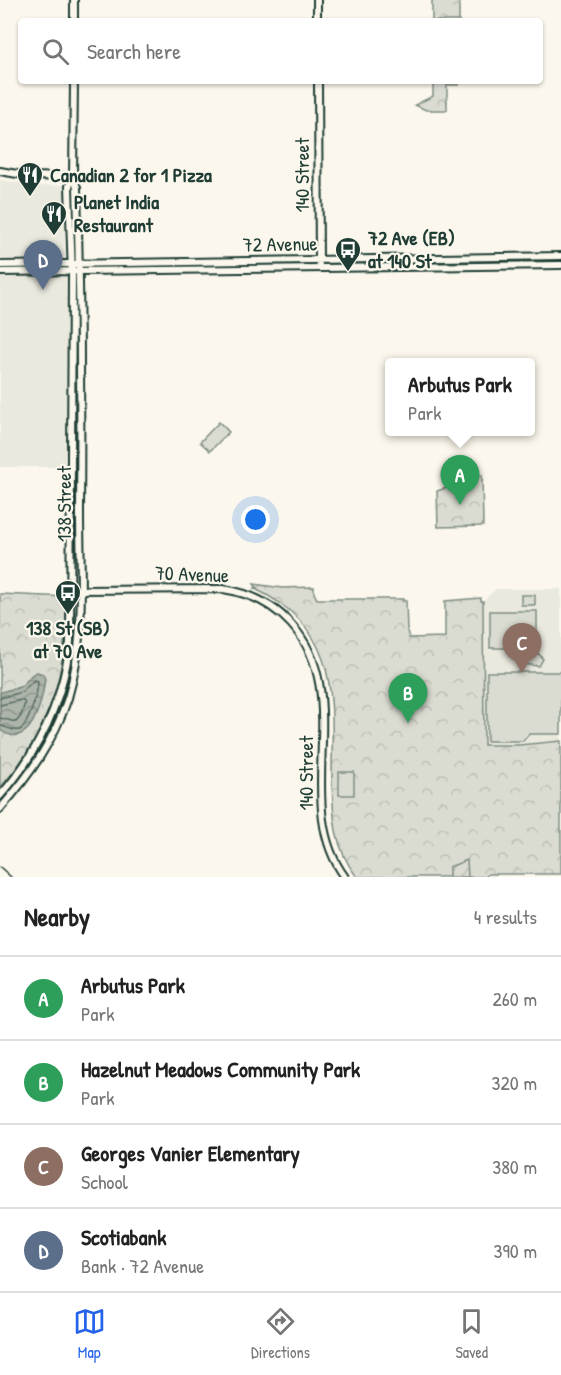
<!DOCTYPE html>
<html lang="en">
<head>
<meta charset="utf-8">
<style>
  :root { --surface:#fff; --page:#f6f6f6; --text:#222; --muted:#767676; --line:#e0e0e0; --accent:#2563eb }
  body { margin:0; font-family:"Patrick Hand",sans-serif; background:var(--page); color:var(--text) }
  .you { position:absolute; left:256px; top:520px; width:21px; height:21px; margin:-15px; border:4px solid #fff; border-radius:50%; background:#1a73e8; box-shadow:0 0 0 9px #1a73e833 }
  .badge { display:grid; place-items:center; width:39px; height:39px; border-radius:50%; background:var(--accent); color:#fff; font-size:20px; font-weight:700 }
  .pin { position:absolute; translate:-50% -50px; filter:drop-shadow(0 2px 3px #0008) }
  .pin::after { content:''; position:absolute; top:32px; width:21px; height:18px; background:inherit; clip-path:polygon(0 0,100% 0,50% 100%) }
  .popup { position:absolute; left:385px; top:358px; width:150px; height:78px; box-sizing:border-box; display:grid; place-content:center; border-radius:6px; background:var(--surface); filter:drop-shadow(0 2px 4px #0005); font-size:20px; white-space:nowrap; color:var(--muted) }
  .popup b { font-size:22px; color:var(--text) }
  .popup::after { content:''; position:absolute; left:50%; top:100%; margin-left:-12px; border:12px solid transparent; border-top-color:var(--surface) }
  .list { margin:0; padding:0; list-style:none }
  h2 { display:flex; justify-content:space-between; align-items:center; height:78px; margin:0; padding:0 24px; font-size:26px }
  h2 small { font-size:20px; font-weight:400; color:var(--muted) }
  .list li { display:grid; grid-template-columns:39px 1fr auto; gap:18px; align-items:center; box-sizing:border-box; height:84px; padding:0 24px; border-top:2px solid var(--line) }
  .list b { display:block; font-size:22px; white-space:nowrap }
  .list p { margin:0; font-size:20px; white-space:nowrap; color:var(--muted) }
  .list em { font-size:20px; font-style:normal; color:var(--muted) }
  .icon { flex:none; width:33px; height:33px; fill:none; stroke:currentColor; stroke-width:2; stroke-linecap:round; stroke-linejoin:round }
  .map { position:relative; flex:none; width:561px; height:877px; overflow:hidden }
  .search { position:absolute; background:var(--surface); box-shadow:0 2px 4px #0004; left:18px; right:18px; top:18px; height:66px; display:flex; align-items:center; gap:15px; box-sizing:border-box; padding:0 21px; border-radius:6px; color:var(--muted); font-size:22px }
  .sheet { height:414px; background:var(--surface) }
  nav { display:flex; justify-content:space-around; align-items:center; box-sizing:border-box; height:84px; border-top:2px solid var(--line); background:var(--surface); font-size:16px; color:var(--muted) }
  nav a { display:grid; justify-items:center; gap:3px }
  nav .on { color:var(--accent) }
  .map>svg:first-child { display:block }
</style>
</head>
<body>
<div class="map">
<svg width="561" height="877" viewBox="0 0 561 877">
  <defs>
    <pattern id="forest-crowns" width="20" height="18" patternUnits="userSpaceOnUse" patternTransform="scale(1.5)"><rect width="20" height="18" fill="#dbdcd1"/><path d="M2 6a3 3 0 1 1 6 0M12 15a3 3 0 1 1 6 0" fill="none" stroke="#bcbeb4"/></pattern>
    <pattern id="garden-furrows" width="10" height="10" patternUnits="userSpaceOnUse" patternTransform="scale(1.5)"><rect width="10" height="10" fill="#dbdcd1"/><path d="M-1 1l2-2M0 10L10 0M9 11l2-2" fill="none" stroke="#bcbeb4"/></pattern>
    <pattern id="water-waves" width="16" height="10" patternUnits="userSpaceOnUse" patternTransform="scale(1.5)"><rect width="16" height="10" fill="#adb4aa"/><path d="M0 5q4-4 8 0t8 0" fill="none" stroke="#8c948b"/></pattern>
  </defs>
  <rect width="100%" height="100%" fill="#fbf7ec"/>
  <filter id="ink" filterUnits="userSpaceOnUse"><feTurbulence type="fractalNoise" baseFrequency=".0167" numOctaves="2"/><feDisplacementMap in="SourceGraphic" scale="12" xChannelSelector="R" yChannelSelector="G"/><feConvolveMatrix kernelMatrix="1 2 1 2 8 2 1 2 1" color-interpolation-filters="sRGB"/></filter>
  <g filter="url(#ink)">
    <path fill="#eae9de" d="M0,180L39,186L64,185L65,256L62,259H0Z
      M69,273L72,467H0V275Z
      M496,589H561V745H484L483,601Z"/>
    <path fill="url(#forest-crowns)" stroke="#7d8c82" stroke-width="1.5" d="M432,0H459V21H432Z
      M433,81H459V85H447V110H426L415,105L433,96Z
      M482,475L483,526L438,527L437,491Z
      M254,584L282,588L314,587V593L317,599H403V601H406L407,631L409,638L445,637V601L481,598V601H483L484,745H519L561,741V874H488L486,877H357C334,848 333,817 332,781C332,698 342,629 253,588H257Z
      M0,594L67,597C66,674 52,729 0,788Z
      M522,652L539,654L543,659L539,666L522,664Z"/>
    <path fill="url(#garden-furrows)" stroke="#7d8c82" stroke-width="1.5" d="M467,860L468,877H449V867Z"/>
    <path fill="#dbdcd1" stroke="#7d8c82" stroke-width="1.5" d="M219,422L229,432L210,451L200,442Z
      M521,595H535V605H521Z
      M490,611H537V648H490Z
      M487,672H561V734H529L523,741H487Z
      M339,772H354V795H339Z"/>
    <path fill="url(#water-waves)" stroke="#74847b" stroke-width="1.5" d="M37,672L43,674L45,679C42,702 31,752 0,730V693C6,689 14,690 21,686C28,682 28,675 37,672Z"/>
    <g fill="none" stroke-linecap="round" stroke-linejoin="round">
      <path stroke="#586d63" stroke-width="1.5" d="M0,698L22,692L34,680L38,681C38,691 29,726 19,730C13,732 6,726 0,726
        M0,705L22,700L25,703L21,716L16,722L0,718"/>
      <defs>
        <path id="secondary" d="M74,0V21
          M317,0V21
          M318,81L319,263
          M0,171L29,176L73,177
          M0,265L561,256
          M0,272L561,265
          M78,590L223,589C250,593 273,604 291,624C356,695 290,803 345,877
          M0,796C39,752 63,701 70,642L72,277L69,186L73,177
          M0,809C29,776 54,741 68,698C86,638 80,575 80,513C81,405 80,296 77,187L73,177L74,81"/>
      </defs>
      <use href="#secondary" stroke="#1f3d34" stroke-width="10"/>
      <use href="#secondary" stroke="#fbf7ec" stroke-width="6"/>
      <path stroke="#1f3d34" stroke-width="1.5" d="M0,867L11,877"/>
    </g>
  </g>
  <defs>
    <symbol id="restaurant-pin" viewBox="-11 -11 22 30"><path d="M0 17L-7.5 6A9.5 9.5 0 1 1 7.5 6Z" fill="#1f3d34" stroke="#fbf7ec"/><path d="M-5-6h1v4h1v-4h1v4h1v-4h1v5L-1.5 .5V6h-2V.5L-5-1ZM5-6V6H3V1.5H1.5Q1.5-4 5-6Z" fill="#fff"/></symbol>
    <symbol id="bus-pin" viewBox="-11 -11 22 30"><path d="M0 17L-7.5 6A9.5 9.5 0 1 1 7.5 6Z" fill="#1f3d34" stroke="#fbf7ec"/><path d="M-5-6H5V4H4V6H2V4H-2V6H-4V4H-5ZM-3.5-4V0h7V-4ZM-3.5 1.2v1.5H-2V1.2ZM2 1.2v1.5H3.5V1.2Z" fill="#fff"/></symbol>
  </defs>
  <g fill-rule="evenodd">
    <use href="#restaurant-pin" x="15" y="160" width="30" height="40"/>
    <use href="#restaurant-pin" x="39" y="199" width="30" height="40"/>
    <use href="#bus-pin" x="333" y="235" width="30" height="40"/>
    <use href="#bus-pin" x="53" y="578" width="30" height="40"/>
  </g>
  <g text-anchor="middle" stroke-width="4.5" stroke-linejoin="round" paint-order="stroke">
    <g font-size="20" font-weight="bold" fill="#1f3d34" stroke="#fbf7ec" text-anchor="start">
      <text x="50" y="182">Canadian 2 for 1 Pizza</text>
      <text x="74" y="209">Planet India<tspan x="74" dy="23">Restaurant</tspan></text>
      <text x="368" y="245">72 Ave (EB)<tspan x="368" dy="23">at 140 St</tspan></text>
      <text x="68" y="635" text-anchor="middle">138 St (SB)<tspan x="68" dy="23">at 70 Ave</tspan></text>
    </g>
    <g font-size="20" fill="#1f3d34" stroke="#fbf7ec">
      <text transform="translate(302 175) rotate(-90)" y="7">140 Street</text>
      <text transform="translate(280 244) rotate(-1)" y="7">72 Avenue</text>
      <text transform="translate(64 504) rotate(-90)" y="7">138 Street</text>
      <text transform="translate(192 574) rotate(2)" y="7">70 Avenue</text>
      <text transform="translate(306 773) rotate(-90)" y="7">140 Street</text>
    </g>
  </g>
</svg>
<div class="you"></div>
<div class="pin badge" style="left:460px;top:505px;background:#2e9e5b">A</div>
<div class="popup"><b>Arbutus Park</b>Park</div>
<div class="pin badge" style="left:408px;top:723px;background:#2e9e5b">B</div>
<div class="pin badge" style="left:522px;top:673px;background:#8d6e63">C</div>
<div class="pin badge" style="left:43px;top:290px;background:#5c6f8a">D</div>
<div class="search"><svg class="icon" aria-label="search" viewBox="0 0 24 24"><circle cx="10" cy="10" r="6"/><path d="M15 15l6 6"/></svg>Search here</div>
</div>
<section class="sheet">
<h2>Nearby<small>4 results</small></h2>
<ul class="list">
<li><span class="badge" style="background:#2e9e5b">A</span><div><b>Arbutus Park</b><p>Park</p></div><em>260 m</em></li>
<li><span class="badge" style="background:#2e9e5b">B</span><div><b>Hazelnut Meadows Community Park</b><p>Park</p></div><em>320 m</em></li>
<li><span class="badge" style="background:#8d6e63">C</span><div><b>Georges Vanier Elementary</b><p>School</p></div><em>380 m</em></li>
<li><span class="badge" style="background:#5c6f8a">D</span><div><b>Scotiabank</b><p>Bank · 72 Avenue</p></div><em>390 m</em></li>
</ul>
</section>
<nav>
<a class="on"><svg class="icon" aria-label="map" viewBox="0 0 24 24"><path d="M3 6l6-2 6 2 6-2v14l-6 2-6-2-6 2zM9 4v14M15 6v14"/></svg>Map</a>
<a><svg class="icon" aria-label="directions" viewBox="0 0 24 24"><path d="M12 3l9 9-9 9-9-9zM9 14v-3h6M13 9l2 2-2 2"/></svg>Directions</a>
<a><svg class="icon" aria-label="saved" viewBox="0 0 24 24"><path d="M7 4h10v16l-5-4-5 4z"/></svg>Saved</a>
</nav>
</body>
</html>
